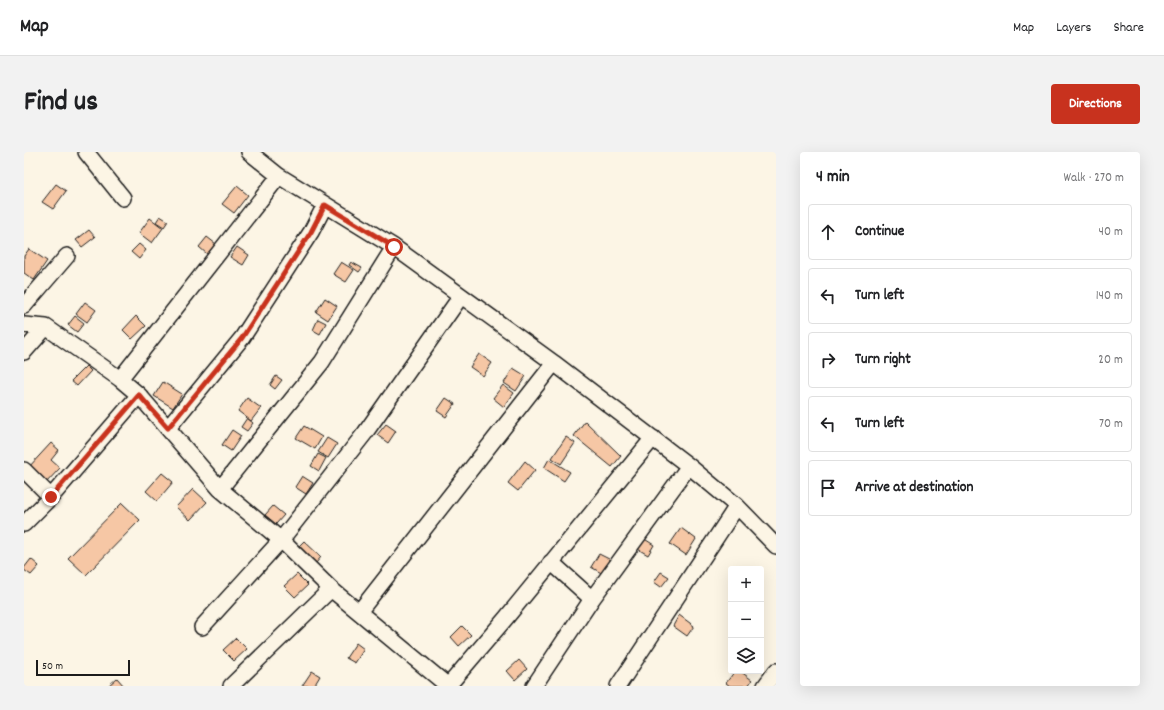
<!DOCTYPE html>
<html lang="en">
<head>
<meta charset="utf-8">
<style>
  :root { --surface:#fff; --page:#f2f2f2; --text:#202124; --muted:#757577; --line:#e0e0e0; --accent:#c8321e }
  body { margin:0; font-family:Dekko,sans-serif; background:var(--page); color:var(--text) }
  .controls { position:absolute; right:12px; bottom:12px; display:grid; overflow:hidden; border-radius:4px; box-shadow:0 4px 16px #0002 }
  .controls button { width:36px; height:36px; display:grid; place-items:center; padding:0; border:0; border-bottom:1px solid var(--line); background:var(--surface); color:var(--text); font:20px sans-serif }
  .scale { position:absolute; left:12px; bottom:10px; width:94px; box-sizing:border-box; padding-left:4px; border:2px solid #1c1c1c; border-top:0; font-size:11px; line-height:14px; white-space:nowrap; color:#1c1c1c; -webkit-text-stroke:3px #fcf5e5; paint-order:stroke }
  .stop { position:absolute; width:12px; height:12px; margin:-9px; border:3px solid #c8321e; border-radius:50%; background:#fff }
  .stop.end { background:#c8321e; border-color:#fff; box-shadow:0 1px 4px #0008 }
  .list { margin:0; padding:0; list-style:none }
  h2 { display:flex; justify-content:space-between; align-items:center; height:52px; margin:0; padding:0 16px; font-size:17px }
  h2 small { font-size:13px; font-weight:400; color:var(--muted) }
  .list li { display:grid; grid-template-columns:26px 1fr auto; gap:12px; align-items:center; box-sizing:border-box; height:56px; margin:0 8px 8px; padding:0 8px; border:1px solid var(--line); border-radius:4px }
  .list b { display:block; font-size:15px; white-space:nowrap }
  .list em { font-size:13px; font-style:normal; color:var(--muted) }
  .icon { flex:none; width:22px; height:22px; fill:none; stroke:currentColor; stroke-width:2; stroke-linecap:round; stroke-linejoin:round }
  .map { position:relative; flex:none; width:752px; height:534px; overflow:hidden; border-radius:4px }
  header { display:flex; align-items:center; gap:24px; box-sizing:border-box; height:56px; padding:0 20px; background:var(--surface); border-bottom:1px solid var(--line) }
  header strong { font-size:19px }
  nav { display:flex; gap:22px; margin-inline-start:auto; font-size:14px }
  .intro { display:flex; align-items:center; justify-content:space-between; box-sizing:border-box; height:96px; padding:0 24px }
  h1 { margin:0; font-size:28px }
  .button { padding:10px 18px; border-radius:4px; background:var(--accent); color:#fff; font-size:14px; font-weight:700 }
  main { display:flex; gap:24px; padding:0 24px }
  aside { flex:1; background:var(--surface); border-radius:4px; box-shadow:0 4px 16px #0002 }
  .map>svg:first-child { display:block }
</style>
</head>
<body>
<header>
<strong>Map</strong>
<nav><a>Map</a><a>Layers</a><a>Share</a></nav>
</header>
<div class="intro"><h1>Find us</h1><a class="button">Directions</a></div>
<main>
<div class="map">
<svg width="752" height="534" viewBox="0 0 752 534">
  <rect width="100%" height="100%" fill="#fcf5e5"/>
  <filter id="ink" filterUnits="userSpaceOnUse"><feTurbulence type="fractalNoise" baseFrequency=".025" numOctaves="2"/><feDisplacementMap in="SourceGraphic" scale="8" xChannelSelector="R" yChannelSelector="G"/><feConvolveMatrix kernelMatrix="1 2 1 2 8 2 1 2 1" color-interpolation-filters="sRGB"/></filter>
  <g filter="url(#ink)">
    <path fill="#f6c7a5" stroke="#1c1c1c" d="M32,32L42,39L29,57L18,50Z
      M213,34L224,43L210,61L198,52Z
      M136,64L144,69L140,75L132,70Z
      M126,66L139,76L128,91L115,81Z
      M65,78L71,85L58,95L52,88Z
      M183,85L192,92L183,102L175,95Z
      M115,92L122,98L115,107L107,100Z
      M213,95L225,103L219,113L206,105Z
      M5,97L23,109L10,128L0,121V104Z
      M317,110L330,118L322,130L309,122Z
      M327,110L338,116L335,120L325,113Z
      M301,146L313,154L304,168L292,160Z
      M61,150L72,158L63,170L52,162Z
      M51,164L60,171L53,180L44,173Z
      M112,164L122,174L108,187L99,178Z
      M294,167L302,171L296,182L289,178Z
      M455,202L468,211L459,224L446,215Z
      M62,214L67,219L53,234L47,229Z
      M489,216L502,224L492,239L480,231Z
      M252,224L258,228L251,237L246,233Z
      M139,230L158,242L149,256L130,244Z
      M479,233L490,241L480,255L469,246Z
      M223,246L237,256L227,269L214,259Z
      M422,246L431,252L422,265L413,259Z
      M223,266L229,271L223,279L217,275Z
      M561,269L597,304L588,315L550,284Z
      M362,272L372,279L364,291L353,283Z
      M280,274L298,285L291,297L272,286Z
      M208,278L217,284L207,299L198,293Z
      M542,285L551,291L537,312L528,306Z
      M303,286L313,292L304,306L294,300Z
      M27,291L35,298L27,308L36,316L21,332L4,316Z
      M294,302L302,306L295,319L287,314Z
      M525,307L546,320L540,329L520,316Z
      M501,309L511,318L494,339L484,331Z
      M138,321L149,330L133,349L122,339Z
      M278,324L289,331L282,342L271,335Z
      M169,337L183,350L166,368L152,355Z
      M98,351L116,368L62,423L44,406Z
      M249,354L260,363L252,372L241,363Z
      M657,376L672,387L662,403L646,392Z
      M619,386L630,393L624,403L612,396Z
      M280,389L297,405L292,411L274,395Z
      M575,402L587,408L579,422L567,415Z
      M7,407L15,414L7,423L0,418V416Z
      M637,420L645,425L637,435L630,430Z
      M273,422L284,433L271,445L260,434Z
      M655,463L670,474L663,484L649,474Z
      M438,474L447,483L435,494L427,485Z
      M212,486L223,497L210,509L199,498Z
      M332,491L340,497L331,511L322,506Z
      M495,508L503,517L491,528L483,519Z
      M288,519L296,524L290,534H278Z
      M711,519H716L728,528L724,534H706L702,531Z
      M93,526L100,534H84Z"/>
    <g fill="none" stroke-linecap="round" stroke-linejoin="round">
      <defs>
        <path id="street" d="M62,0L99,46
          M225,0L255,24L370,95L530,211L665,314L713,354L752,394
          M0,154L43,104
          M0,173L22,175L96,227L115,243
          M0,200L22,175
          M96,227L255,24
          M144,276L218,186L287,80L301,53
          M0,318L27,345
          M196,337L298,210L370,95
          M0,372L27,345L115,243L196,337L257,388L307,437L424,534
          M527,410L568,447
          M335,460L530,211
          M178,475L257,388L341,281L437,144
          M207,534L307,437
          M424,534L482,466L629,286
          M510,534L568,447L665,314
          M594,534L713,354
          M741,534L752,519"/>
      </defs>
      <use href="#street" stroke="#1c1c1c" stroke-width="18"/>
      <use href="#street" stroke="#fcf5e5" stroke-width="15"/>
    </g>
  </g>
  <g fill="none" stroke-linecap="round" stroke-linejoin="round" filter="url(#ink)">
    <path stroke="#c8321e" stroke-width="5" d="M27,345L115,243L144,276L218,186L287,80L301,53L370,95"/>
  </g>
</svg>
<div class="controls">
<button>+</button>
<button>−</button>
<button><svg class="icon" aria-label="layers" viewBox="0 0 24 24"><path d="M12 4l9 5-9 5-9-5zM3 14l9 5 9-5"/></svg></button>
</div>
<div class="scale">50 m</div>
<div class="stop" style="left:370px;top:95px"></div>
<div class="stop end" style="left:27px;top:345px"></div>
</div>
<aside>
<h2>4 min<small>Walk · 270 m</small></h2>
<ul class="list">
<li><svg class="icon" aria-label="ahead" viewBox="0 0 24 24"><path d="M12 20V5M6 11l6-6 6 6"/></svg><div><b>Continue</b></div><em>40 m</em></li>
<li><svg class="icon" aria-label="left" viewBox="0 0 24 24"><path d="M17 20v-9H6M10 6l-5 5 5 5"/></svg><div><b>Turn left</b></div><em>140 m</em></li>
<li><svg class="icon" aria-label="right" viewBox="0 0 24 24"><path d="M7 20v-9h11M14 6l5 5-5 5"/></svg><div><b>Turn right</b></div><em>20 m</em></li>
<li><svg class="icon" aria-label="left" viewBox="0 0 24 24"><path d="M17 20v-9H6M10 6l-5 5 5 5"/></svg><div><b>Turn left</b></div><em>70 m</em></li>
<li><svg class="icon" aria-label="arrive" viewBox="0 0 24 24"><path d="M6 21V4h12l-3 4 3 4H6"/></svg><div><b>Arrive at destination</b></div></li>
</ul>
</aside>
</main>
</body>
</html>
